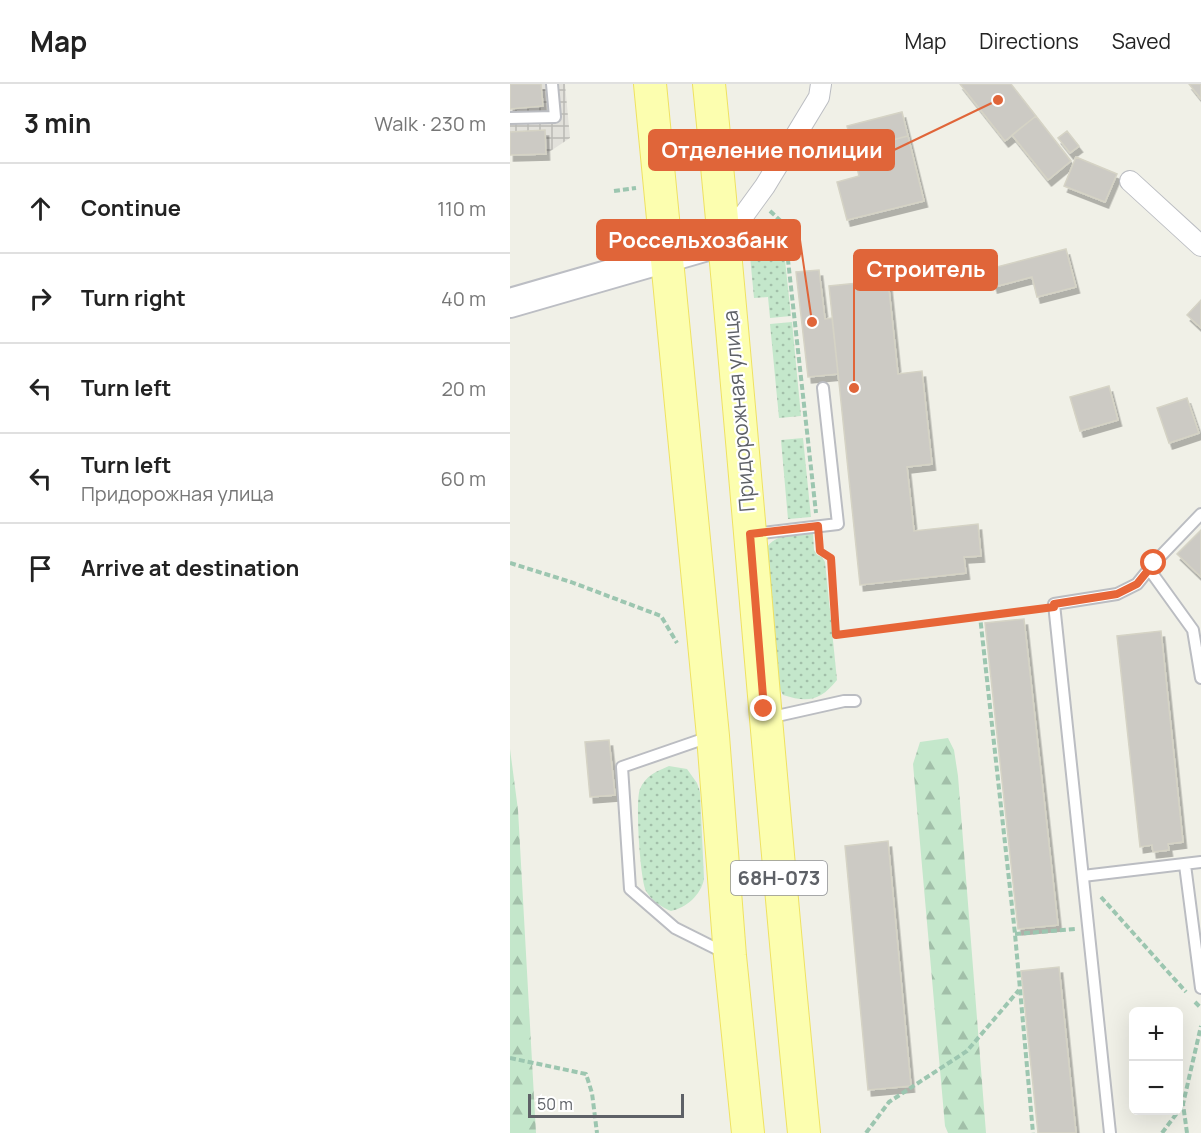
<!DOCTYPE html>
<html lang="en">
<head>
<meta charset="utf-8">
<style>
  :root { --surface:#fff; --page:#f2f2f2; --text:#222; --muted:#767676; --line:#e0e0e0 }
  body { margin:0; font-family:Manrope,sans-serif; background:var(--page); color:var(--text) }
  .controls { position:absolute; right:18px; bottom:18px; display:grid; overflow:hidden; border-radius:9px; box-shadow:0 6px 24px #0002 }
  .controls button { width:54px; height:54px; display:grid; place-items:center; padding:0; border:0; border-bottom:2px solid var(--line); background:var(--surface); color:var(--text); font:30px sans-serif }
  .scale { position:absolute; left:18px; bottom:15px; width:156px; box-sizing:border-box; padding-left:6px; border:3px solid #5e6167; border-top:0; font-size:16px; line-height:21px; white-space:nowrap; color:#5e6167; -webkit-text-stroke:4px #fff; paint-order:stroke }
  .stop { position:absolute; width:18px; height:18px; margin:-14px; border:4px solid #e76537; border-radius:50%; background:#fff }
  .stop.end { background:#e76537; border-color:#fff; box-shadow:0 2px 6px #0008 }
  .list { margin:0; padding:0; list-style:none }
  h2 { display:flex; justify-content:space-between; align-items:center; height:78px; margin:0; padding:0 24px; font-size:26px }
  h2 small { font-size:20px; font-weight:400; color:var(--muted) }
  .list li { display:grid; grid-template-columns:39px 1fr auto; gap:18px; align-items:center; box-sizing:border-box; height:90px; padding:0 24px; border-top:2px solid var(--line) }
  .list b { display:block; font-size:22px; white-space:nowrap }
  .list p { margin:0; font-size:20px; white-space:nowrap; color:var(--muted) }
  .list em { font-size:20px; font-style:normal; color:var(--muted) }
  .icon { flex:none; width:33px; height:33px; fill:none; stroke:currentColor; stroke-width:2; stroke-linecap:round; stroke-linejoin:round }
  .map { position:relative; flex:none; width:691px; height:1049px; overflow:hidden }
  header { display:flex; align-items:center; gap:36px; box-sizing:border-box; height:84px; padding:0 30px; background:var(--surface); border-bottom:2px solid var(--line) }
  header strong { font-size:28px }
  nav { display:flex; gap:33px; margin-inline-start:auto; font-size:21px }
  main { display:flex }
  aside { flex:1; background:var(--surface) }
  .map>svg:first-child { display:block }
</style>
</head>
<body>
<header>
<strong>Map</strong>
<nav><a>Map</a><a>Directions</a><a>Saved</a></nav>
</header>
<main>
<aside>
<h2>3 min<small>Walk · 230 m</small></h2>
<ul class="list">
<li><svg class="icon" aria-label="ahead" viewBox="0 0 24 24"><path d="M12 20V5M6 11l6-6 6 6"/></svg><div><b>Continue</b></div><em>110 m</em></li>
<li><svg class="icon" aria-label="right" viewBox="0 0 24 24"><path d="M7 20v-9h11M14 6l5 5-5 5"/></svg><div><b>Turn right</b></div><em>40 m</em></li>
<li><svg class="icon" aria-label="left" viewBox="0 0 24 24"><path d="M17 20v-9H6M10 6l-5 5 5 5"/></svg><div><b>Turn left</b></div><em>20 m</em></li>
<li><svg class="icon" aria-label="left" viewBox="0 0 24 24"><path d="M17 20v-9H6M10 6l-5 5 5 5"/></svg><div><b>Turn left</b><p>Придорожная улица</p></div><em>60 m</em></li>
<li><svg class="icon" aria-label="arrive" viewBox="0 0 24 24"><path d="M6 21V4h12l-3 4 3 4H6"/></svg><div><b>Arrive at destination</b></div></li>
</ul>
</aside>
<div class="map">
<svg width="691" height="1049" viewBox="0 0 691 1049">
  <defs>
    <pattern id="industrial-grid" width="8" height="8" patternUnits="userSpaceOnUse" patternTransform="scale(1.5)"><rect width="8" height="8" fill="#e2e1db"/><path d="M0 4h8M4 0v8" fill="none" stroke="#babab5"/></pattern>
    <pattern id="grass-dots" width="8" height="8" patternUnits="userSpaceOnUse" patternTransform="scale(1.5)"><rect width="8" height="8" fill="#c4e7cb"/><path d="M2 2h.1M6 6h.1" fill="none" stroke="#a2bfa9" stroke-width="1.8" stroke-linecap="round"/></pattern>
    <pattern id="forest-firs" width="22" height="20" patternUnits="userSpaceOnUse" patternTransform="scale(1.5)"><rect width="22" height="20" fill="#c4e7cb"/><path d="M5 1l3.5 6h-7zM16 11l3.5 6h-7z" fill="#a2bfa9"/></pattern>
    <filter id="shadow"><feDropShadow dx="3.5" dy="6" stdDeviation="0" flood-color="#0004"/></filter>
  </defs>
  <rect width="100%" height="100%" fill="#f0f0e7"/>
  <path fill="url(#industrial-grid)" d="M0,0H55L60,54L36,70L0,71Z"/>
  <path fill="url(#grass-dots)" d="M272,148L281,232L260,234L258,213L244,214L238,151Z
    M282,238L291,332L269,334L260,240Z
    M293,354L301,433L278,435L271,356Z
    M303,449L304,466L307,471L312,473L315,478L327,596C310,617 298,619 273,611L267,599L254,469C262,449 284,450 303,449Z
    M159,682L177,685L187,699L190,708L194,795C191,811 176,824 161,827C151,823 142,817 136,807C130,795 125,717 130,705C135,692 147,687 159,682Z"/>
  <path fill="url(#forest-firs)" d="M438,654L444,666L448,692L476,1049H438L435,1042L403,680L410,658Z
    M0,665L8,726L26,1049H0Z"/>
  <path fill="#cccac4" stroke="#d5d3c5" stroke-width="1.5" filter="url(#shadow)" d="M0,0H31L33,22L0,25Z
    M450,0H501L526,32L495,57Z
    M679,0H691V15Z
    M392,28L398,52L343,66L337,42Z
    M526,32L561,77L538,96L502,51Z
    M35,46L36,70L0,71V48Z
    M557,47L569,62L560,69L548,54Z
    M398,52L414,117L337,136L327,98L349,92L343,66Z
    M566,73L607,90L595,118L554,102Z
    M556,165L566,203L527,213L522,193L484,203L479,185Z
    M309,186L315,235L322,234L328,290L298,293L286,188Z
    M378,196L388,290L412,287L422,380L397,383L404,447L468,440L471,472L454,473L456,489L350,501L319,202Z
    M691,216V244L677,231Z
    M599,302L608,336L570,347L560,313Z
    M677,314L689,349L659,359L647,324Z
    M691,446V493L667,470Z
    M514,535L548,841L508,845L475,539Z
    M651,547L673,758L658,760L659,766L643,768L642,761L630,763L607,552Z
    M99,656L105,711L80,713L75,658Z
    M378,757L401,1002L358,1006L335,762Z
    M549,883L566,1049H528L511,887Z"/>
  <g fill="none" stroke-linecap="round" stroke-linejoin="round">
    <defs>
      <path id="lane" d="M0,34L45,33L42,0
        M243,450L328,440L313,304
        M639,485L683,546L691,594
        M258,634L334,617H345
        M199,653L112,683L120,805L165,844L215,869
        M675,781L691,904
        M573,792L691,778
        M600,1049L544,520L607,510L627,500L644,479L691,430"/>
      <path id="street" d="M620,97L691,162
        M215,157L255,102L309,13L311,0"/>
      <path id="secondary" d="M0,219L215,157"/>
      <path id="primary" d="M140,0L203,652L220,872L238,1049
        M199,0C234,349 259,700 294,1049"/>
    </defs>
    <use href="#lane" stroke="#bbbdc2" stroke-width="14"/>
    <use href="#street" stroke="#bbbdc2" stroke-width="22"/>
    <use href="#secondary" stroke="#bcbec4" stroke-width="32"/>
    <use href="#primary" stroke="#efe261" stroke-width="34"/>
    <path stroke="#9cc6b0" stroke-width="4" stroke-dasharray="6 3" stroke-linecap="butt" d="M104,107L126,104
      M260,127L274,140L306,429
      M309,457L310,467L321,474L326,551L470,532L505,850L523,1049
      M0,479L61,498L151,532L167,559
      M470,532L532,524
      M591,813L676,908
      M505,850L565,845
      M685,918L691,924
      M0,974L76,990L82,1009L87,1049
      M356,1049L379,1018L457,967L509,906
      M652,1049L673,1021
      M677,1049L673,1020L691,942"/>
    <use href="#lane" stroke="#fff" stroke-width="10"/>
    <use href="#street" stroke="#fff" stroke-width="20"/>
    <use href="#secondary" stroke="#fff" stroke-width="28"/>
    <use href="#primary" stroke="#fcfeaf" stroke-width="32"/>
  </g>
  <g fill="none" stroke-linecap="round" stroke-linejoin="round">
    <path stroke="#e76537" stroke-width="8" d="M254,625L240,450L308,442L310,467L321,474L326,551L544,523V520L607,510L627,500L644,479"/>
  </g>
  <g text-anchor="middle" stroke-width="4.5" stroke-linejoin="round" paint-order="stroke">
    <rect fill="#fff" stroke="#8e9095" stroke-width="1.5" x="221" y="777" width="96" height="34" rx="4.5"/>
    <g font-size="20" font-weight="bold" fill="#5e6167">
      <text x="269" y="801">68Н-073</text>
    </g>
    <g font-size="21" fill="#5e6167" stroke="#fff">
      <text transform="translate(229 327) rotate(-95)" y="7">Придорожная улица</text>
    </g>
  </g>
  <path fill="none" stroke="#e06539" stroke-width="2" d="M488 16L384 66M302 238L290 156M344 304L344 186"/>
  <g fill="#e06539" stroke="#fff" stroke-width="2">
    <circle cx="488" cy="16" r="6"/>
    <circle cx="302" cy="238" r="6"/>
    <circle cx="344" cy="304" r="6"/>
  </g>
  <g fill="#e06539" stroke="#e06539" stroke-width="2">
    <rect x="139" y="46" width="245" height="40" rx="6"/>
    <rect x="87" y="136" width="203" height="40" rx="6"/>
    <rect x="344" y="166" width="143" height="40" rx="6"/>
  </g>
  <g font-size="22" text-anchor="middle" font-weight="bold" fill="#fff">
    <text x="262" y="74">Отделение полиции</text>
    <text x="188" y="164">Россельхозбанк</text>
    <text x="416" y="193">Строитель</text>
  </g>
</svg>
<div class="controls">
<button>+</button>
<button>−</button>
</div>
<div class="scale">50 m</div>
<div class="stop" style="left:644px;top:479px"></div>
<div class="stop end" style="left:254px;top:625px"></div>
</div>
</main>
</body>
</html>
